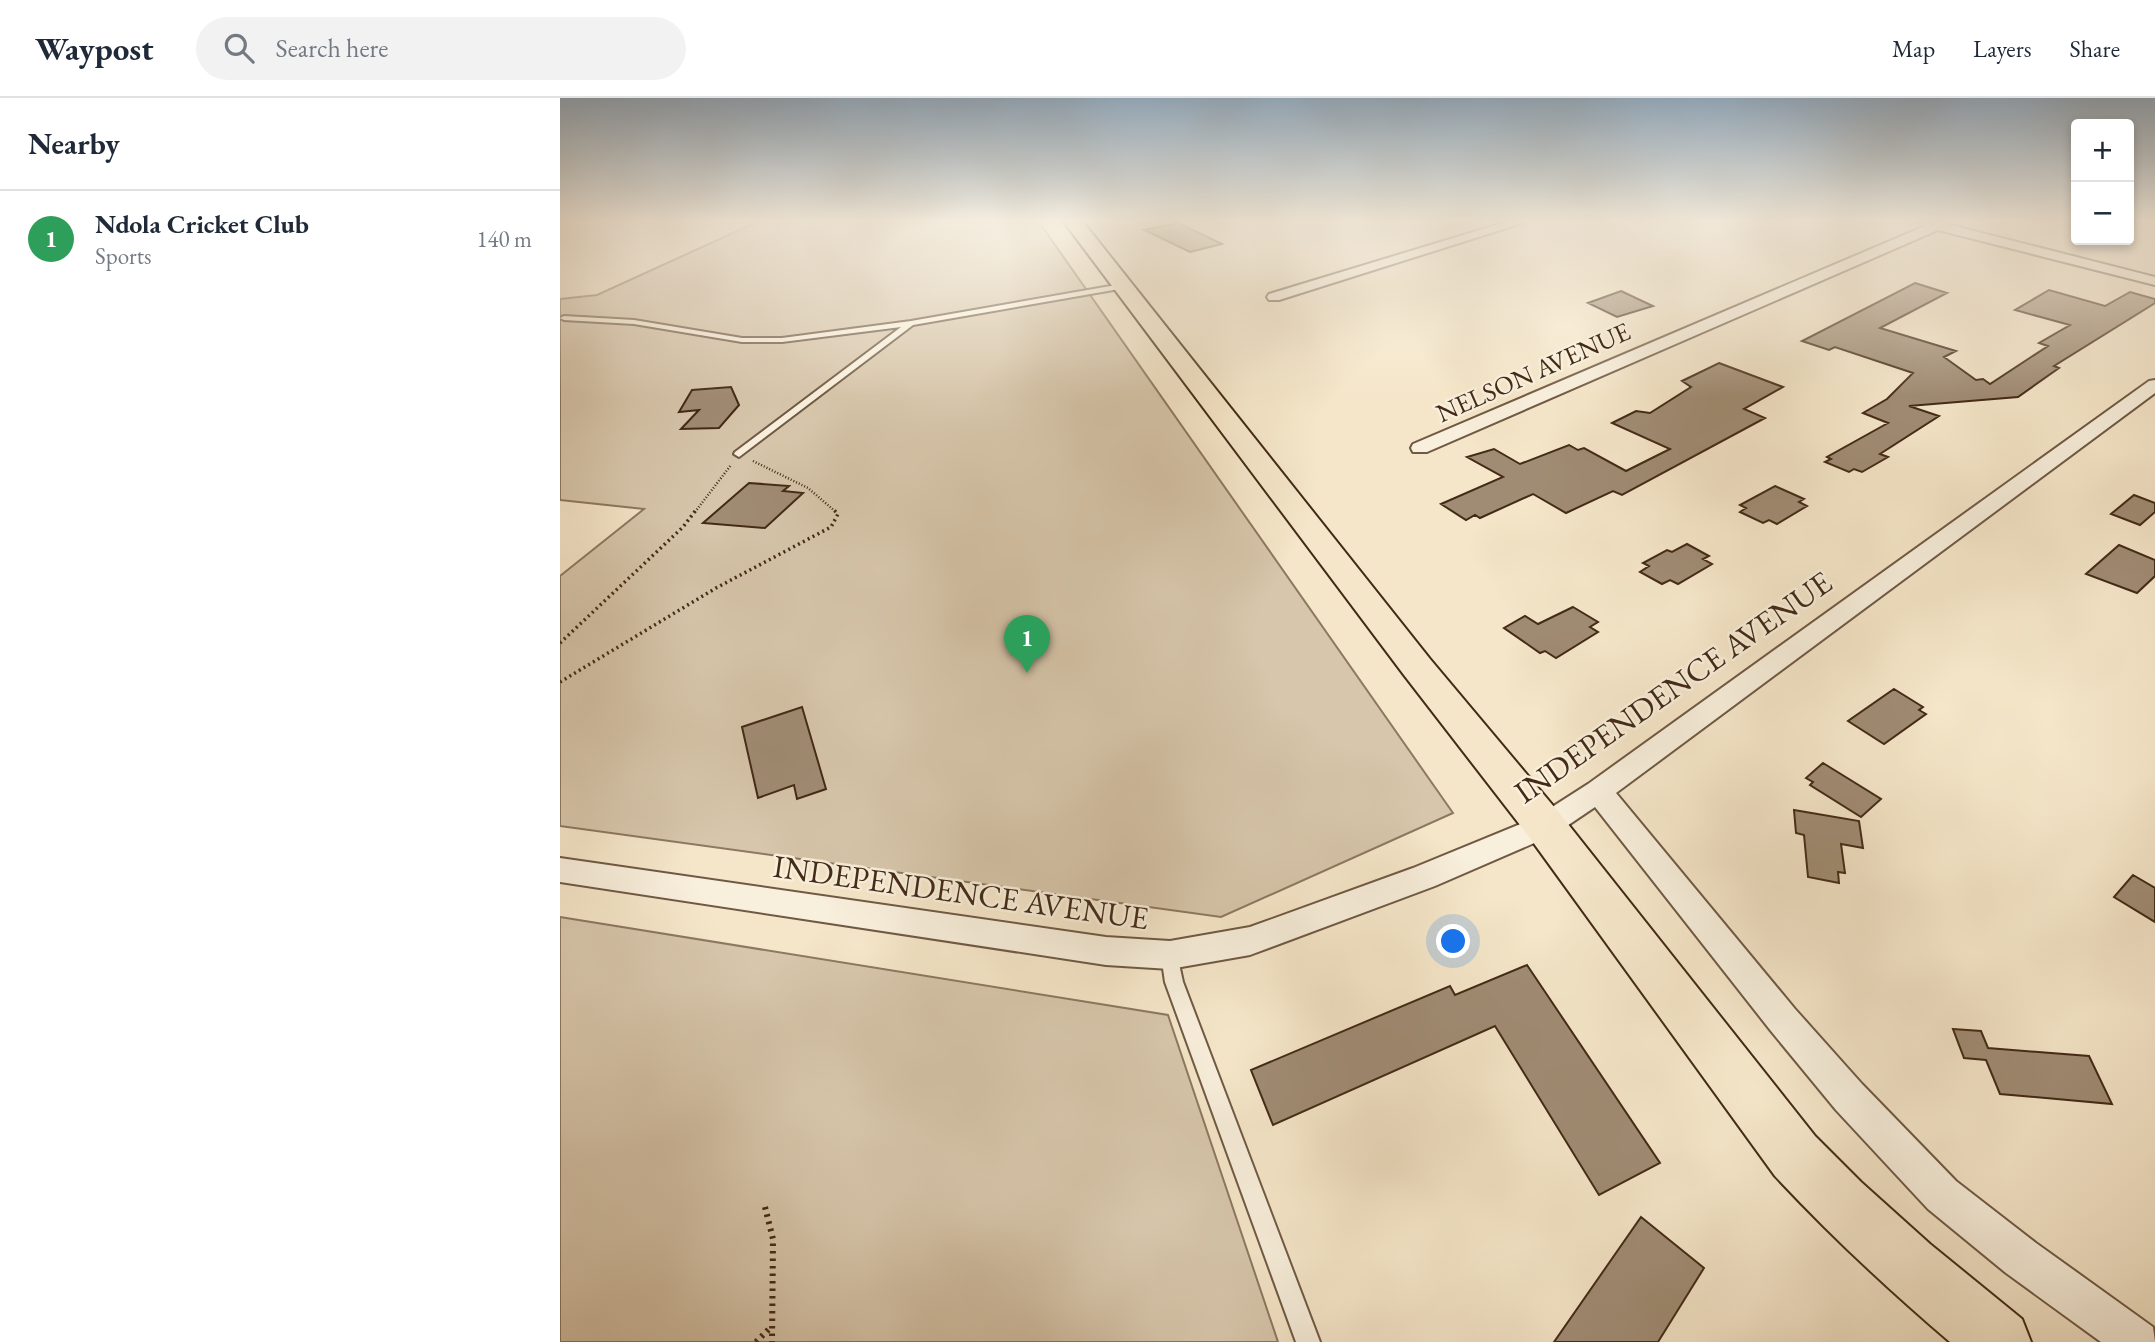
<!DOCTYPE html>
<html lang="en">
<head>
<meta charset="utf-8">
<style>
  :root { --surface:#fff; --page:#f2f2f3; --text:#1f2937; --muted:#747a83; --line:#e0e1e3; --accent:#8f2418 }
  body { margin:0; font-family:"EB Garamond",serif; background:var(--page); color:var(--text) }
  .controls { position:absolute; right:21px; top:21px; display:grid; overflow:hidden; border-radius:7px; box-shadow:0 4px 10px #0003 }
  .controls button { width:63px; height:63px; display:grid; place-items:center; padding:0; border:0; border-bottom:2px solid var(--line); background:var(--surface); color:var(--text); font:35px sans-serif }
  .you { position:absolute; left:894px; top:844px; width:24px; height:24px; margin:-18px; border:5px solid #fff; border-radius:50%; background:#1a73e8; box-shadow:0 0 0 10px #1a73e833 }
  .badge { display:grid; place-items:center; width:46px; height:46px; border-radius:50%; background:var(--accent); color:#fff; font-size:23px; font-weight:700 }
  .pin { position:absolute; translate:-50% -58px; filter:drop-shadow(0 2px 4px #0008) }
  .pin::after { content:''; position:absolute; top:37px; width:24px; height:21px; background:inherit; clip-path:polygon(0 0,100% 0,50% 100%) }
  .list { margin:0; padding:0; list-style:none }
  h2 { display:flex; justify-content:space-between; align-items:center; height:91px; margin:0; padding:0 28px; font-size:30px }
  h2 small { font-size:23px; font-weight:400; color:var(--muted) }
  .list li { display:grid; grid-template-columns:46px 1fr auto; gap:21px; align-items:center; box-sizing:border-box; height:98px; padding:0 28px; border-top:2px solid var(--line) }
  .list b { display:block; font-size:26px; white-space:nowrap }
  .list p { margin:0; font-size:23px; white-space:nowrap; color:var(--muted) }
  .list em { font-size:23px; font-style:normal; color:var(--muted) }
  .icon { flex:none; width:38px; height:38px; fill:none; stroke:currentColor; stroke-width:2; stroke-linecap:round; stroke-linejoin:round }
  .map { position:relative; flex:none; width:1595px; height:1244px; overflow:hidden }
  header { display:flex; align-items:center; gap:42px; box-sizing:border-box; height:98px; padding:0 35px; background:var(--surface); border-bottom:2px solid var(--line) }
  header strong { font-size:33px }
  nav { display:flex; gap:38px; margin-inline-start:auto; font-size:24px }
  .search { width:490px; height:63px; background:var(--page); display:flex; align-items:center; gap:18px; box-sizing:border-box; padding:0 24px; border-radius:38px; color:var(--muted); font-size:26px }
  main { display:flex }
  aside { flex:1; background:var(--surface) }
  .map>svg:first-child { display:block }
</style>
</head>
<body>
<header>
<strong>Waypost</strong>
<div class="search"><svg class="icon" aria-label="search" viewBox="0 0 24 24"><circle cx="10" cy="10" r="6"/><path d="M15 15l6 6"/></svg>Search here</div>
<nav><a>Map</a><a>Layers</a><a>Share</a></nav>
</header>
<main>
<aside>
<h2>Nearby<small></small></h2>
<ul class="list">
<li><span class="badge" style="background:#2e9e5b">1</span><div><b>Ndola Cricket Club</b><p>Sports</p></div><em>140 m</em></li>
</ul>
</aside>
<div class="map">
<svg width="1595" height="1244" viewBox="0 0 1595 1244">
  <rect width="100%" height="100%" fill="#f5e6c9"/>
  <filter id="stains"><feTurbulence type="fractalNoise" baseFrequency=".00286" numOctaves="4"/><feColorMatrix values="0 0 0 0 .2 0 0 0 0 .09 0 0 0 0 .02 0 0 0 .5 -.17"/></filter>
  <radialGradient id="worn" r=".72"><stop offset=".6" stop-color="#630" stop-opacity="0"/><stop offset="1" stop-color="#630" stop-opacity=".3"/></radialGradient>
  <path fill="#d7c6ab" stroke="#8d7861" stroke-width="2" d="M197,124H479L893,715L661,819L0,728V478L84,411L0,402V201L37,197Z
    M0,819L608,917L718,1244H0Z"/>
  <path fill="#a08c74" stroke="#432a17" stroke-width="2" d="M618,125L662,146L630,154L584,132Z
    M1355,185L1387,195L1320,230L1396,253L1384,259L1416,282L1423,281L1430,286L1488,248L1479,245L1510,227L1455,212L1489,192L1545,208L1570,194L1595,201V205L1494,268L1499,270L1458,299L1349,308L1379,318L1320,356L1328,359L1302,374L1294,371L1289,374L1265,364L1271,361L1267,359L1328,325L1303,315L1327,301L1353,275L1275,249L1269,252L1242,243Z
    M1061,193L1093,208L1057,219L1028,205Z
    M1159,265L1223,289L1184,311L1205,320L1062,397L1053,393L1006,415L973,396L920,420L915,417L906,422L881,406L943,379L907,359L934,351L960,366L1009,347L1018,352L1024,350L1066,373L1110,351L1052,325L1076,313L1090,315L1131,289L1122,283Z
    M171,289L179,307L159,330L121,331L139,312L119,314L132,292Z
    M189,385L229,388L223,393L243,395L205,430L143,425Z
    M1215,388L1244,401L1239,404L1247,408L1217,426L1209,422L1203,425L1180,414L1186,410L1180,407Z
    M1574,397L1595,405V414L1580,427L1551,416Z
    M1127,446L1149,458L1143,461L1152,466L1118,486L1110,482L1102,486L1080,474L1089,468L1083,465L1107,452L1112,454Z
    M1559,447L1595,462V478L1577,495L1526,476Z
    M1013,509L1038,524L1030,529L1038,534L996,560L985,553L980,555L944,530L965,518L978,526Z
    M1334,591L1363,609L1359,612L1366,616L1324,646L1288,623Z
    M242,609L266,691L237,701L234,687L198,700L182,629Z
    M1263,665L1321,701L1301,719L1250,687L1253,684L1246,680Z
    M1234,712L1299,723L1303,750L1281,746L1285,775L1278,774L1279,785L1248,779L1244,737L1236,735Z
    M1573,777L1595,790V824L1554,799Z
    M967,867L1100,1065L1039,1097L935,928L713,1027L691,972L890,888L895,897Z
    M1393,931L1421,933L1428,950L1529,958L1552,1006L1440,996L1426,962L1404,960Z
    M1081,1119L1144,1170L1098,1244H994Z"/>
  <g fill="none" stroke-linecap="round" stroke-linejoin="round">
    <defs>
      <path id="service" d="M562,186H565V190L353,227L179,359L174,356L175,354L341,229L222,244H182L74,226L4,222L0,220L4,218L74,222L182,240H222L351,223Z
        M610,849L616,852L623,884L760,1244H736L605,884L601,857L604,852Z"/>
      <path id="minor" d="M946,124H966L719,202H709L707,199L709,196Z
        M1357,124H1379L1595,179V187L1378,132L867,354H853L851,350L853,346L1365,128Z
        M1595,282V295L1056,695L1235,911L1302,986L1396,1083L1476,1145L1593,1229L1595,1244H1541L1446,1175L1368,1111L1276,1012L1211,933L1035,709L995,736L875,788L690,857L610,871L546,867L0,784V760L546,839L610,843L690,829L853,770L975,720L1028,686L1589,283Z"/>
      <path id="trunk" d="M504,124H523L870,561L1000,716L1255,1038L1301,1084L1370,1146L1462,1221L1471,1244H1390C1328,1191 1270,1137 1215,1078L970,740L844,577Z"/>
    </defs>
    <use href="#service" stroke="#705944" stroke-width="4"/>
    <use href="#minor" stroke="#705944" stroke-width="4"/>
    <use href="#trunk" stroke="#432a17" stroke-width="4"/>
    <path stroke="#432a17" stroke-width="2.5" stroke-dasharray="1 2" stroke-linecap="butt" d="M193,363L248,390L276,414
      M135,414L171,367"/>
    <path stroke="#432a17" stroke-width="3.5" stroke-dasharray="2 3.5" stroke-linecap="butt" d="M0,545L123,429L136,412
      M0,584L156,490L271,429L278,416L274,412"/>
    <path stroke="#432a17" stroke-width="6" stroke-dasharray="2.5 5" stroke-linecap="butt" d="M205,1109L213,1141L212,1244
      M196,1244L210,1230"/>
    <use href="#service" fill="#f8efdc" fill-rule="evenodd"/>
    <use href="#minor" fill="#f8efdc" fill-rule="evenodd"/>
    <use href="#trunk" fill="#f5e6c9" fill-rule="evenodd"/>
  </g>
  <linearGradient id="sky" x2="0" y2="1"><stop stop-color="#95aec3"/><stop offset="0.41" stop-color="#faf4e7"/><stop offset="1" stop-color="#faf4e7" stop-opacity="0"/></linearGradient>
  <rect width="1595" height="299" fill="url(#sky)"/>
  <g text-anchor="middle" stroke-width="5" stroke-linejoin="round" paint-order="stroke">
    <g font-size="26" fill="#432a17" stroke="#f8efdc">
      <text transform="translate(973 274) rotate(-24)" y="9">NELSON AVENUE</text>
    </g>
    <g font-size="32" fill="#432a17" stroke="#f8efdc">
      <text transform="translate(1113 589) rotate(-35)" y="11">INDEPENDENCE AVENUE</text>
      <text transform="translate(401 794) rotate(8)" y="11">INDEPENDENCE AVENUE</text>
    </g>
  </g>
  <rect width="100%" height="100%" filter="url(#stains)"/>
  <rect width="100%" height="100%" fill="url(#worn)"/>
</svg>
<div class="controls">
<button>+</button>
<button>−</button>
</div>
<div class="you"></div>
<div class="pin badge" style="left:467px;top:575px;background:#2e9e5b">1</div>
</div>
</main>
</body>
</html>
